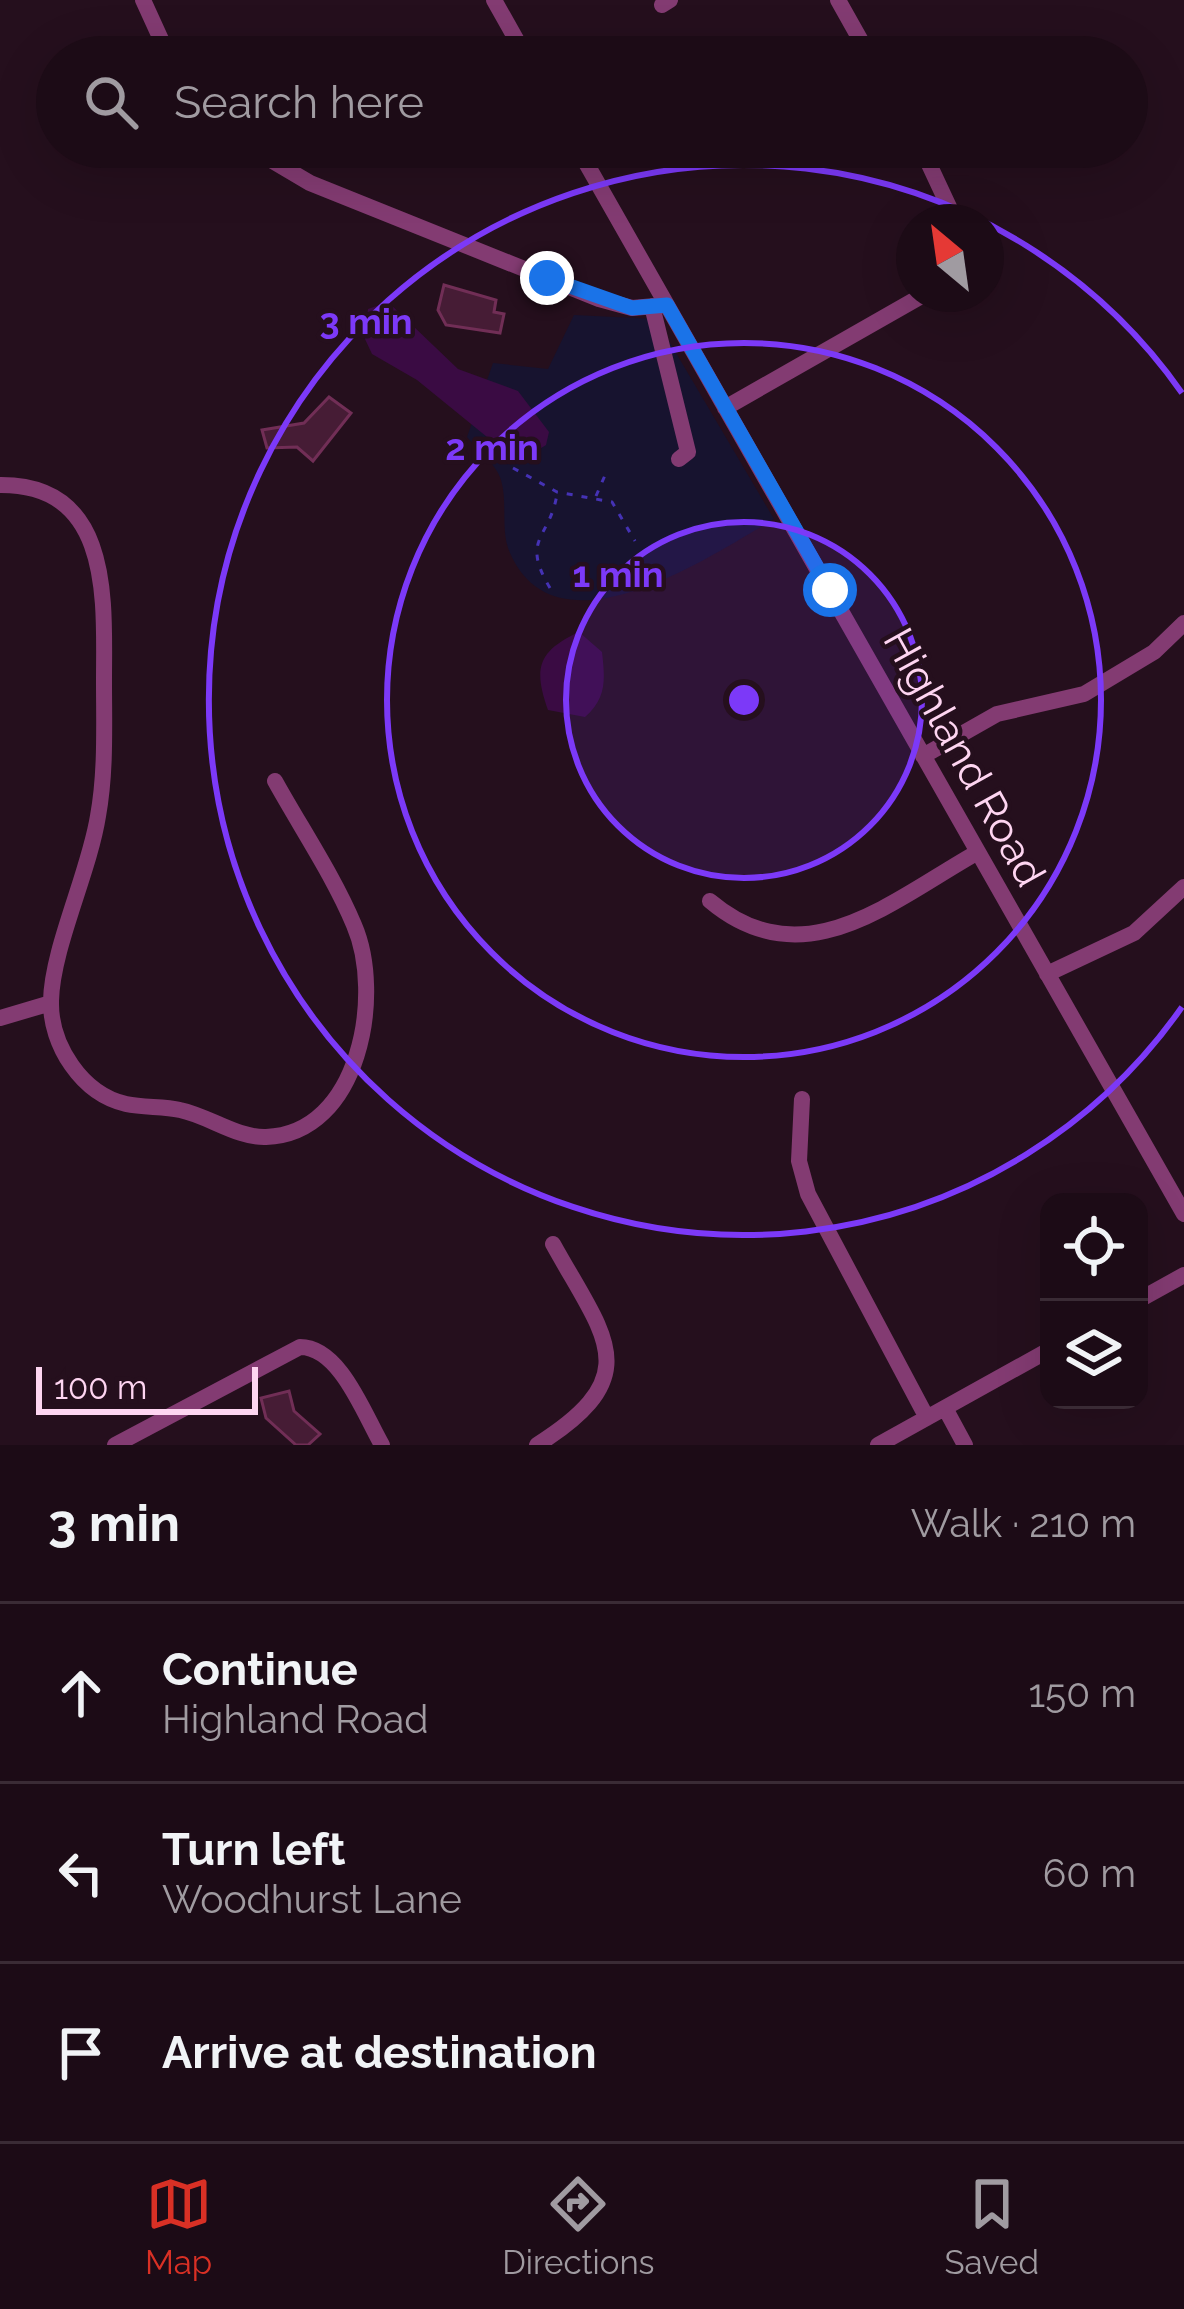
<!DOCTYPE html>
<html lang="en">
<head>
<meta charset="utf-8">
<style>
  :root { --surface:#1c0b16; --page:#291923; --text:#f1f3f6; --muted:#a09ba1; --line:#3a2b35; --accent:#d93025 }
  body { margin:0; font-family:Raleway,sans-serif; background:var(--page); color:var(--text) }
  .controls { position:absolute; right:36px; bottom:36px; display:grid; overflow:hidden; border-radius:24px; box-shadow:0 12px 48px #0002 }
  .controls button { width:108px; height:108px; display:grid; place-items:center; padding:0; border:0; border-bottom:3px solid var(--line); background:var(--surface); color:var(--text); font:60px sans-serif }
  .compass { position:absolute; left:896px; top:204px; width:108px; height:108px; border-radius:50%; background:var(--surface); box-shadow:0 12px 48px #0002; rotate:331deg }
  .scale { position:absolute; left:36px; bottom:30px; width:222px; box-sizing:border-box; padding-left:12px; border:6px solid #fed5f1; border-top:0; font-size:33px; line-height:42px; white-space:nowrap; color:#fed5f1; -webkit-text-stroke:9px #250f1d; paint-order:stroke }
  .stop { position:absolute; width:36px; height:36px; margin:-27px; border:9px solid #1a73e8; border-radius:50%; background:#fff }
  .stop.end { background:#1a73e8; border-color:#fff; box-shadow:0 3px 12px #0008 }
  .list { margin:0; padding:0; list-style:none }
  h2 { display:flex; justify-content:space-between; align-items:center; height:156px; margin:0; padding:0 48px; font-size:51px }
  h2 small { font-size:39px; font-weight:400; color:var(--muted) }
  .list li { display:grid; grid-template-columns:78px 1fr auto; gap:36px; align-items:center; box-sizing:border-box; height:180px; padding:0 48px; border-top:3px solid var(--line) }
  .list b { display:block; font-size:45px; white-space:nowrap }
  .list p { margin:0; font-size:39px; white-space:nowrap; color:var(--muted) }
  .list em { font-size:39px; font-style:normal; color:var(--muted) }
  .icon { flex:none; width:66px; height:66px; fill:none; stroke:currentColor; stroke-width:2; stroke-linecap:round; stroke-linejoin:round }
  .map { position:relative; flex:none; width:1184px; height:1445px; overflow:hidden }
  .search { position:absolute; background:var(--surface); box-shadow:0 12px 48px #0002; left:36px; right:36px; top:36px; height:132px; display:flex; align-items:center; gap:30px; box-sizing:border-box; padding:0 42px; border-radius:66px; color:var(--muted); font-size:45px }
  .sheet { height:696px; background:var(--surface) }
  nav { display:flex; justify-content:space-around; align-items:center; box-sizing:border-box; height:168px; border-top:3px solid var(--line); background:var(--surface); font-size:33px; color:var(--muted) }
  nav a { display:grid; justify-items:center; gap:6px }
  nav .on { color:var(--accent) }
  .map>svg:first-child { display:block }
</style>
</head>
<body>
<div class="map">
<svg width="1184" height="1445" viewBox="0 0 1184 1445">
  <rect width="100%" height="100%" fill="#250f1d"/>
  <path fill="#17132f" d="M574,315L656,319L774,519C709,557 557,660 510,553C500,531 508,503 501,480C497,465 477,449 467,437L493,363L548,369Z"/>
  <path fill="#3a0b43" d="M388,302L458,369L518,391L549,432L546,445L525,458L503,450L417,380L372,354L365,339L368,309Z
    M579,632L602,652C605,679 607,698 585,717L548,710C533,668 538,651 579,632Z"/>
  <path fill="#461c35" stroke="#712e56" stroke-width="3" d="M444,285L496,300L494,312L504,314L500,333L446,325L438,310Z
    M329,397L351,413L313,461L297,447L267,448L262,430L304,423Z
    M289,1391L294,1411L320,1434L308,1445H296L266,1418L261,1398Z"/>
  <g fill="none" stroke-linecap="round" stroke-linejoin="round">
    <path stroke="#4532b5" stroke-width="3" stroke-dasharray="6 9" stroke-linecap="butt" d="M513,468L557,492L612,502L635,541
      M596,496L606,473
      M550,588C520,538 550,539 557,494"/>
    <path stroke="#833b72" stroke-width="16" d="M143,0L169,57
      M494,0L526,57
      M838,0L870,57
      M662,5L670,0
      M249,147L310,183L599,299L632,308L667,305
      M577,147L1184,1214
      M921,147L956,222
      M652,306L688,452L679,459
      M725,408L925,294
      M0,485C113,484 104,602 104,680C104,726 106,772 98,816C89,873 52,948 51,1001C50,1045 82,1094 126,1104C144,1108 163,1106 180,1110C209,1116 237,1138 266,1137C360,1134 384,994 354,925C333,875 301,828 275,781
      M923,756L997,714L1084,694L1154,652L1184,623
      M710,901C804,980 891,901 978,852
      M1047,974L1134,933L1184,887
      M0,1018L51,1003
      M802,1099L799,1161L808,1194L927,1418
      M1139,1300L1184,1275
      M945,1408L965,1445
      M115,1445L300,1347C340,1347 364,1414 382,1445
      M537,1445C648,1375 605,1338 553,1244
      M878,1445L1049,1350"/>
  </g>
  <g fill="none" stroke-linecap="round" stroke-linejoin="round">
    <path stroke="#1a73e8" stroke-width="15" d="M547,278L632,308L667,305L830,590"/>
  </g>
  <circle cx="744" cy="700" r="178" fill="#7c39f8" fill-opacity=".12"/>
  <g fill="none" stroke="#7c39f8" stroke-width="6">
    <circle cx="744" cy="700" r="178"/>
    <circle cx="744" cy="700" r="357"/>
    <path d="M1182 1007A535 535 0 1 1 1182 393"/>
  </g>
  <g text-anchor="middle" stroke-width="9" stroke-linejoin="round" paint-order="stroke">
    <g font-size="42" fill="#fed5f1" stroke="#250f1d">
      <text transform="translate(965 757) rotate(61)" y="15">Highland Road</text>
    </g>
  </g>
  <circle cx="744" cy="700" r="18" fill="#7c39f8" stroke="#250f1d" stroke-width="6"/>
  <g font-size="36" text-anchor="middle" font-weight="bold" fill="#7c39f8" stroke="#250f1d" stroke-width="9" stroke-linejoin="round" paint-order="stroke">
    <text x="366" y="334">3 min</text>
    <text x="492" y="460">2 min</text>
    <text x="618" y="587">1 min</text>
  </g>
</svg>
<div class="controls">
<button><svg class="icon" aria-label="locate" viewBox="0 0 24 24"><circle cx="12" cy="12" r="6"/><path d="M12 2v4M12 18v4M2 12h4M18 12h4"/></svg></button>
<button><svg class="icon" aria-label="layers" viewBox="0 0 24 24"><path d="M12 4l9 5-9 5-9-5zM3 14l9 5 9-5"/></svg></button>
</div>
<svg class="compass" viewBox="-18 -18 36 36"><path d="M0-13l5 13h-10z" fill="#e53935"/><path d="M0 13l5-13h-10z" fill="#a09ba1"/></svg>
<div class="scale">100 m</div>
<div class="stop" style="left:830px;top:590px"></div>
<div class="stop end" style="left:547px;top:278px"></div>
<div class="search"><svg class="icon" aria-label="search" viewBox="0 0 24 24"><circle cx="10" cy="10" r="6"/><path d="M15 15l6 6"/></svg>Search here</div>
</div>
<section class="sheet">
<h2>3 min<small>Walk · 210 m</small></h2>
<ul class="list">
<li><svg class="icon" aria-label="ahead" viewBox="0 0 24 24"><path d="M12 20V5M6 11l6-6 6 6"/></svg><div><b>Continue</b><p>Highland Road</p></div><em>150 m</em></li>
<li><svg class="icon" aria-label="left" viewBox="0 0 24 24"><path d="M17 20v-9H6M10 6l-5 5 5 5"/></svg><div><b>Turn left</b><p>Woodhurst Lane</p></div><em>60 m</em></li>
<li><svg class="icon" aria-label="arrive" viewBox="0 0 24 24"><path d="M6 21V4h12l-3 4 3 4H6"/></svg><div><b>Arrive at destination</b></div></li>
</ul>
</section>
<nav>
<a class="on"><svg class="icon" aria-label="map" viewBox="0 0 24 24"><path d="M3 6l6-2 6 2 6-2v14l-6 2-6-2-6 2zM9 4v14M15 6v14"/></svg>Map</a>
<a><svg class="icon" aria-label="directions" viewBox="0 0 24 24"><path d="M12 3l9 9-9 9-9-9zM9 14v-3h6M13 9l2 2-2 2"/></svg>Directions</a>
<a><svg class="icon" aria-label="saved" viewBox="0 0 24 24"><path d="M7 4h10v16l-5-4-5 4z"/></svg>Saved</a>
</nav>
</body>
</html>
